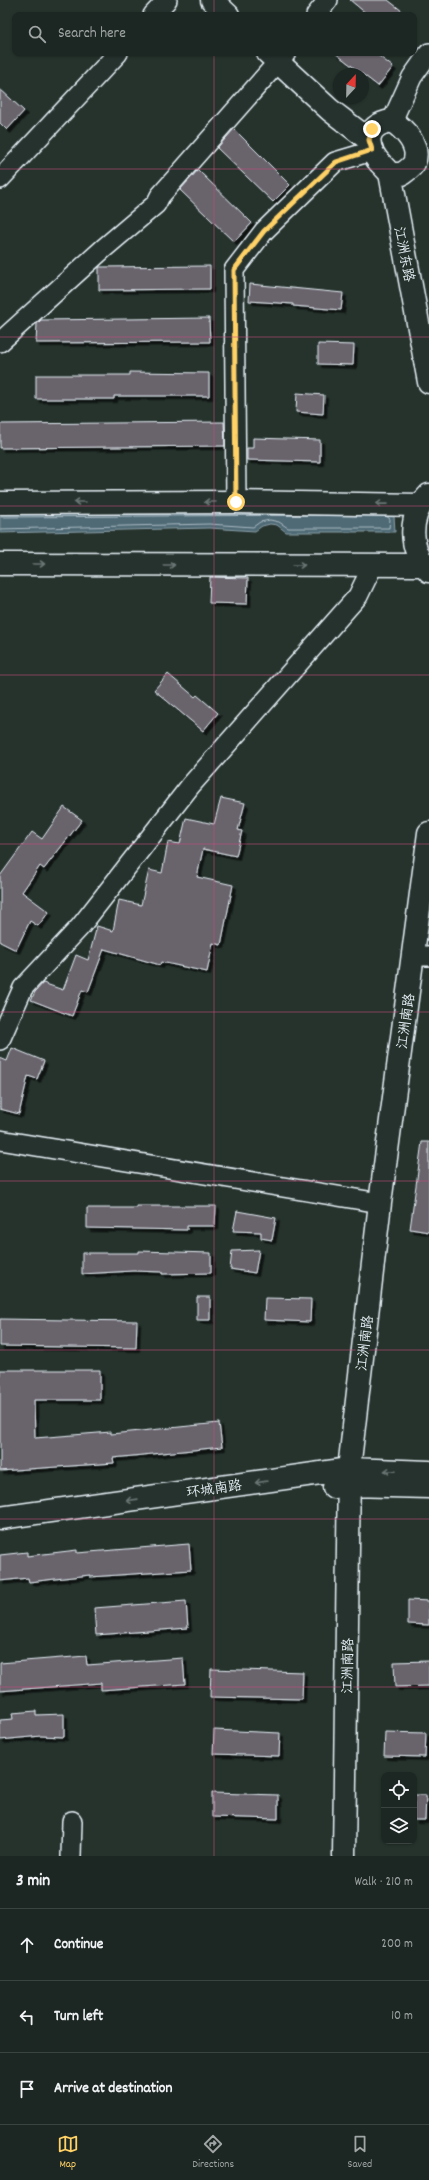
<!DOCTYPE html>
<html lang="en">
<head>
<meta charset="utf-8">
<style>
  :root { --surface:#1c2622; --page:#29322f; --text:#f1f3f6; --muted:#a0a5a5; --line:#3a4340; --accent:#ffd166 }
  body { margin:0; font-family:Dekko,"LXGW WenKai TC",sans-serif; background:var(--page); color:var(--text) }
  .controls { position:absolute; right:12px; bottom:12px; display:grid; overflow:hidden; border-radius:8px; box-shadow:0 1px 3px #0004 }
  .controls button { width:36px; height:36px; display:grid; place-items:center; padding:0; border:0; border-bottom:1px solid var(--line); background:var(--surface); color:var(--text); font:20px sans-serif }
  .compass { position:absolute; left:333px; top:68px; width:36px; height:36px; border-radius:50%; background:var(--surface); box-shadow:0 1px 3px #0004; rotate:22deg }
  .stop { position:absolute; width:12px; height:12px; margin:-9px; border:3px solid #ffd166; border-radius:50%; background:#fff }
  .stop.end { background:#ffd166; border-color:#fff; box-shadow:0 1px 4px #0008 }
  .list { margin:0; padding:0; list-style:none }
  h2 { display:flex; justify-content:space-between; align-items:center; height:52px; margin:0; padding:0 16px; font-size:17px }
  h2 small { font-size:13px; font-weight:400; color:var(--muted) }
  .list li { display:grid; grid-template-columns:26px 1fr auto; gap:12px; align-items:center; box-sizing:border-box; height:72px; padding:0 16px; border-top:1px solid var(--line) }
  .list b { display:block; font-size:15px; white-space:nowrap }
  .list em { font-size:13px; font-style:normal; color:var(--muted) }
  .icon { flex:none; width:22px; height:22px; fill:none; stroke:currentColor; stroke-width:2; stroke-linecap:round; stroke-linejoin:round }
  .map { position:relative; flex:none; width:429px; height:1856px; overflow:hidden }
  .search { position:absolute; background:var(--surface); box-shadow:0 1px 3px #0004; left:12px; right:12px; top:12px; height:44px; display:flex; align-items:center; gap:10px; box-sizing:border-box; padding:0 14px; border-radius:8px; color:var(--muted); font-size:15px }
  .sheet { height:268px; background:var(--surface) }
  nav { display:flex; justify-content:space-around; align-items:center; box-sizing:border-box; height:56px; border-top:1px solid var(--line); background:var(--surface); font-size:11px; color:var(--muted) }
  nav a { display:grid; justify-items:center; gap:2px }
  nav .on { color:var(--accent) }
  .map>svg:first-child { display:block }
</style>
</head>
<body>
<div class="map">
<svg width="429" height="1856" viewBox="0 0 429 1856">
  <defs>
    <filter id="shadow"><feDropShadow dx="3.5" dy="3.5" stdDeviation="0" flood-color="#0009"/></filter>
  </defs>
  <rect width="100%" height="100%" fill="#26332d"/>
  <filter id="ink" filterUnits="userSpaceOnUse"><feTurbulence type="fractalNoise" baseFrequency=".025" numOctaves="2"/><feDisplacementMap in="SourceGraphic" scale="8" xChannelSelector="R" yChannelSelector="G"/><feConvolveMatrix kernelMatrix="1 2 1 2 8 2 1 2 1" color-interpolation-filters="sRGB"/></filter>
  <g filter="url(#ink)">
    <path fill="#4f6a75" stroke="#8ca0a9" d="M386,512L394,516L395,532H286L277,525L270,524L262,526L255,531L209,528L0,533V513Z"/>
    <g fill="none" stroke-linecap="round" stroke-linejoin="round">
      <path stroke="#abbbc4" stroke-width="1" d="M0,517L321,515
        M0,529L209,524L253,527L260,522L270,520L279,522L288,528H389L390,519L386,516"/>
    </g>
    <path fill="#69636c" stroke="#e8f1f8" filter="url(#shadow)" d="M350,0H388L407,15H368Z
      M335,53H375L393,67L378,86Z
      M0,89L24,111L7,130L0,123Z
      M234,129L290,185L273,202L217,148Z
      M198,170L252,223L234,242L180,190Z
      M210,266V289L99,290V267Z
      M250,284L343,293L341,310L293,306V304L249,301Z
      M209,318L210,342L36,343L37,324L41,320Z
      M318,344L354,345L353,365L318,364Z
      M130,372L209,373V396H114V399H36V375H130Z
      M297,393L324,395L323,414L296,412Z
      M224,422L225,446L0,448V424Z
      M253,438L320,440V462L247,460V448H253Z
      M210,577L248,578L247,604L209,603Z
      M168,674L195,697L197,695L218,713L203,731L154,690Z
      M221,798L245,803L238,830L242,831L236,856L203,849L197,877L233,885L221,945L213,943L207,972L161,962L160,965L104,949L88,992L82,990L72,1016L31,1000L35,992L43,983L63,990L76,955L88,960L97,926L113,931L119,900L141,905L149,870L162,873L168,842L180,844L186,818L214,824Z
      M64,807L82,820L44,869L40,866L22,892L49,912L38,926L30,921L16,950L0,942V876L32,832L42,839Z
      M12,1048L44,1061L37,1079L28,1076L19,1114L0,1109V1058L7,1061Z
      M422,1142H429V1232L410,1229Z
      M137,1206H216L215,1226H187V1230L87,1228V1208H137Z
      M237,1211L276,1218L272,1240L261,1238V1232L233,1231Z
      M259,1250L255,1273L230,1269L232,1251Z
      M139,1251L211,1253V1273L162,1274V1272L133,1271L82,1274V1253H139Z
      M197,1297H210V1320H197Z
      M265,1298L311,1299L310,1322L264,1320Z
      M0,1319L137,1321L136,1348L0,1346Z
      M0,1370H100V1400H34L35,1438L111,1432V1434L219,1423L222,1447L113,1458L114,1463L0,1471Z
      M189,1544L191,1570L90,1577V1575L29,1582L28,1578L0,1581V1555L27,1552V1556L77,1550V1553Z
      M408,1600L429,1601V1625L408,1624Z
      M186,1601L188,1628L96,1635L94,1608Z
      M86,1656L87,1665L183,1658L185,1684L101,1690V1683L0,1691V1663Z
      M429,1661V1686L395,1687L394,1662Z
      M211,1669L303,1672L302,1699L210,1697Z
      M36,1711V1715L64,1714V1737L41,1736L0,1740V1720L13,1719L12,1713Z
      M214,1730L280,1733L279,1756L213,1754Z
      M385,1732L426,1733L425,1757L384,1756Z
      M212,1793L278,1795V1819L212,1817Z
      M414,1795H426L425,1820H414Z"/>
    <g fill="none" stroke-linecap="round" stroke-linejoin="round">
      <defs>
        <path id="minor" d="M153,15L167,0
          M316,15L328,0
          M392,121L412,77L429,53
          M0,179L118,53
          M0,342L103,249L156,204L160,196L286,53
          M236,502L234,270L264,231L335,162L372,151
          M414,956H429
          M0,1040L23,988L80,927L191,785L358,596L373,565
          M0,1140L380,1203
          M71,1856L72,1821"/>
        <path id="major" d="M212,0L228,15
          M268,53L330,110L369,140
          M392,121C404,129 421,146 414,163C412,167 406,171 402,174C399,174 393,174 390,173C388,172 385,168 383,166C365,149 362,125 392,121Z
          M390,173L429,382
          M429,495C407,517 409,549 429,571
          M0,503L236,502L421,505
          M0,564L423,565
          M334,1487L349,1485L429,1487
          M0,1518L349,1469L429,1472
          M344,1856L349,1469L380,1203L429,833"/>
      </defs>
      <use href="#minor" stroke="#e8f1f8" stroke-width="22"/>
      <use href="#major" stroke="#e8f1f8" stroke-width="25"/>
      <use href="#minor" stroke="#26332d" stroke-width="19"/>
      <use href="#major" stroke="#26332d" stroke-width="22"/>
    </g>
    <defs><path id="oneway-shaft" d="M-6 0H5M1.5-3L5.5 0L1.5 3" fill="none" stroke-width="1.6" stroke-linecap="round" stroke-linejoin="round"/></defs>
    <g stroke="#6a7674">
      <use href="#oneway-shaft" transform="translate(80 502) rotate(180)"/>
      <use href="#oneway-shaft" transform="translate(210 502) rotate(180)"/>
      <use href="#oneway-shaft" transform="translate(382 504) rotate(-179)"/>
      <use href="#oneway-shaft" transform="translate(39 564)"/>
      <use href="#oneway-shaft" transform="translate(169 565)"/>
      <use href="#oneway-shaft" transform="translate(299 565)"/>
      <use href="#oneway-shaft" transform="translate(390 1471) rotate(-178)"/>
      <use href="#oneway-shaft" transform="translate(261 1482) rotate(172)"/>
      <use href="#oneway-shaft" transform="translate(132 1500) rotate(172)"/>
    </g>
  </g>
  <g fill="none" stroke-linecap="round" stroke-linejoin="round" filter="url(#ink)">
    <path stroke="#ffd166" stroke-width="5" d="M236,502L234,270L264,231L336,162L372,150L369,140L372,129"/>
  </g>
  <path fill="none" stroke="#cc4e82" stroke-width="1" stroke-opacity="0.55" d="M214,0V15M214,53V1856M0,169H429M0,337H429M0,506H429M0,675H429M0,844H429M0,1012H429M0,1181H429M0,1350H429M0,1519H429M0,1687H429"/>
  <g text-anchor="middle" stroke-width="4" stroke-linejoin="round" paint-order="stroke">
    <g font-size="14" fill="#e8f1f8" stroke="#26332d">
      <text transform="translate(405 254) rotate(79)" y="5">江洲东路</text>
      <text transform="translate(405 1021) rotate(-82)" y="5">江洲南路</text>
      <text transform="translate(364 1343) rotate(-83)" y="5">江洲南路</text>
      <text transform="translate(214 1488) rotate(-8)" y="5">环城南路</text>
      <text transform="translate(347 1666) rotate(-89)" y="5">江洲南路</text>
    </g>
  </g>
</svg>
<div class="controls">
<button><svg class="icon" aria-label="locate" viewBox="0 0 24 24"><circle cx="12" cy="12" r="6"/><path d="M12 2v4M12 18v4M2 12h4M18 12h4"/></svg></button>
<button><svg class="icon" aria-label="layers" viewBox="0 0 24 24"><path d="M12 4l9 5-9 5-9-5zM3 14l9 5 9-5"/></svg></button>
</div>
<svg class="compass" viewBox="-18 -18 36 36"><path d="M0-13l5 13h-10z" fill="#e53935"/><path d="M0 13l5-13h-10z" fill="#a0a5a5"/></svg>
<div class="stop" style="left:236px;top:502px"></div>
<div class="stop end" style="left:372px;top:129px"></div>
<div class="search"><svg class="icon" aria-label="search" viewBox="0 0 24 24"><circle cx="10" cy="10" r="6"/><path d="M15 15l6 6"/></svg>Search here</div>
</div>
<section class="sheet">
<h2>3 min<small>Walk · 210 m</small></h2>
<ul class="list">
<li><svg class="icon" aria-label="ahead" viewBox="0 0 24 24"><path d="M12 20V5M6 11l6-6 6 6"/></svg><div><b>Continue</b></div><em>200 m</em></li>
<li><svg class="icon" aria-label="left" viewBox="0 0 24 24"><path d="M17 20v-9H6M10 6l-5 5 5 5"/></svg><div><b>Turn left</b></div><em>10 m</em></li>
<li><svg class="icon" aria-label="arrive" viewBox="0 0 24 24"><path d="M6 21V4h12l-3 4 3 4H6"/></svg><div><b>Arrive at destination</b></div></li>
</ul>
</section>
<nav>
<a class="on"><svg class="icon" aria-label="map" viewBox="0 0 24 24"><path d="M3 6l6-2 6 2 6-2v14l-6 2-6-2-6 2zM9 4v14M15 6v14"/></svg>Map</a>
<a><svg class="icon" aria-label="directions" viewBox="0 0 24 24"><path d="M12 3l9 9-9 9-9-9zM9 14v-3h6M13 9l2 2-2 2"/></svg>Directions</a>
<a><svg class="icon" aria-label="saved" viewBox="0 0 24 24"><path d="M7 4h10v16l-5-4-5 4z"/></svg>Saved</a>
</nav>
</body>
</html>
